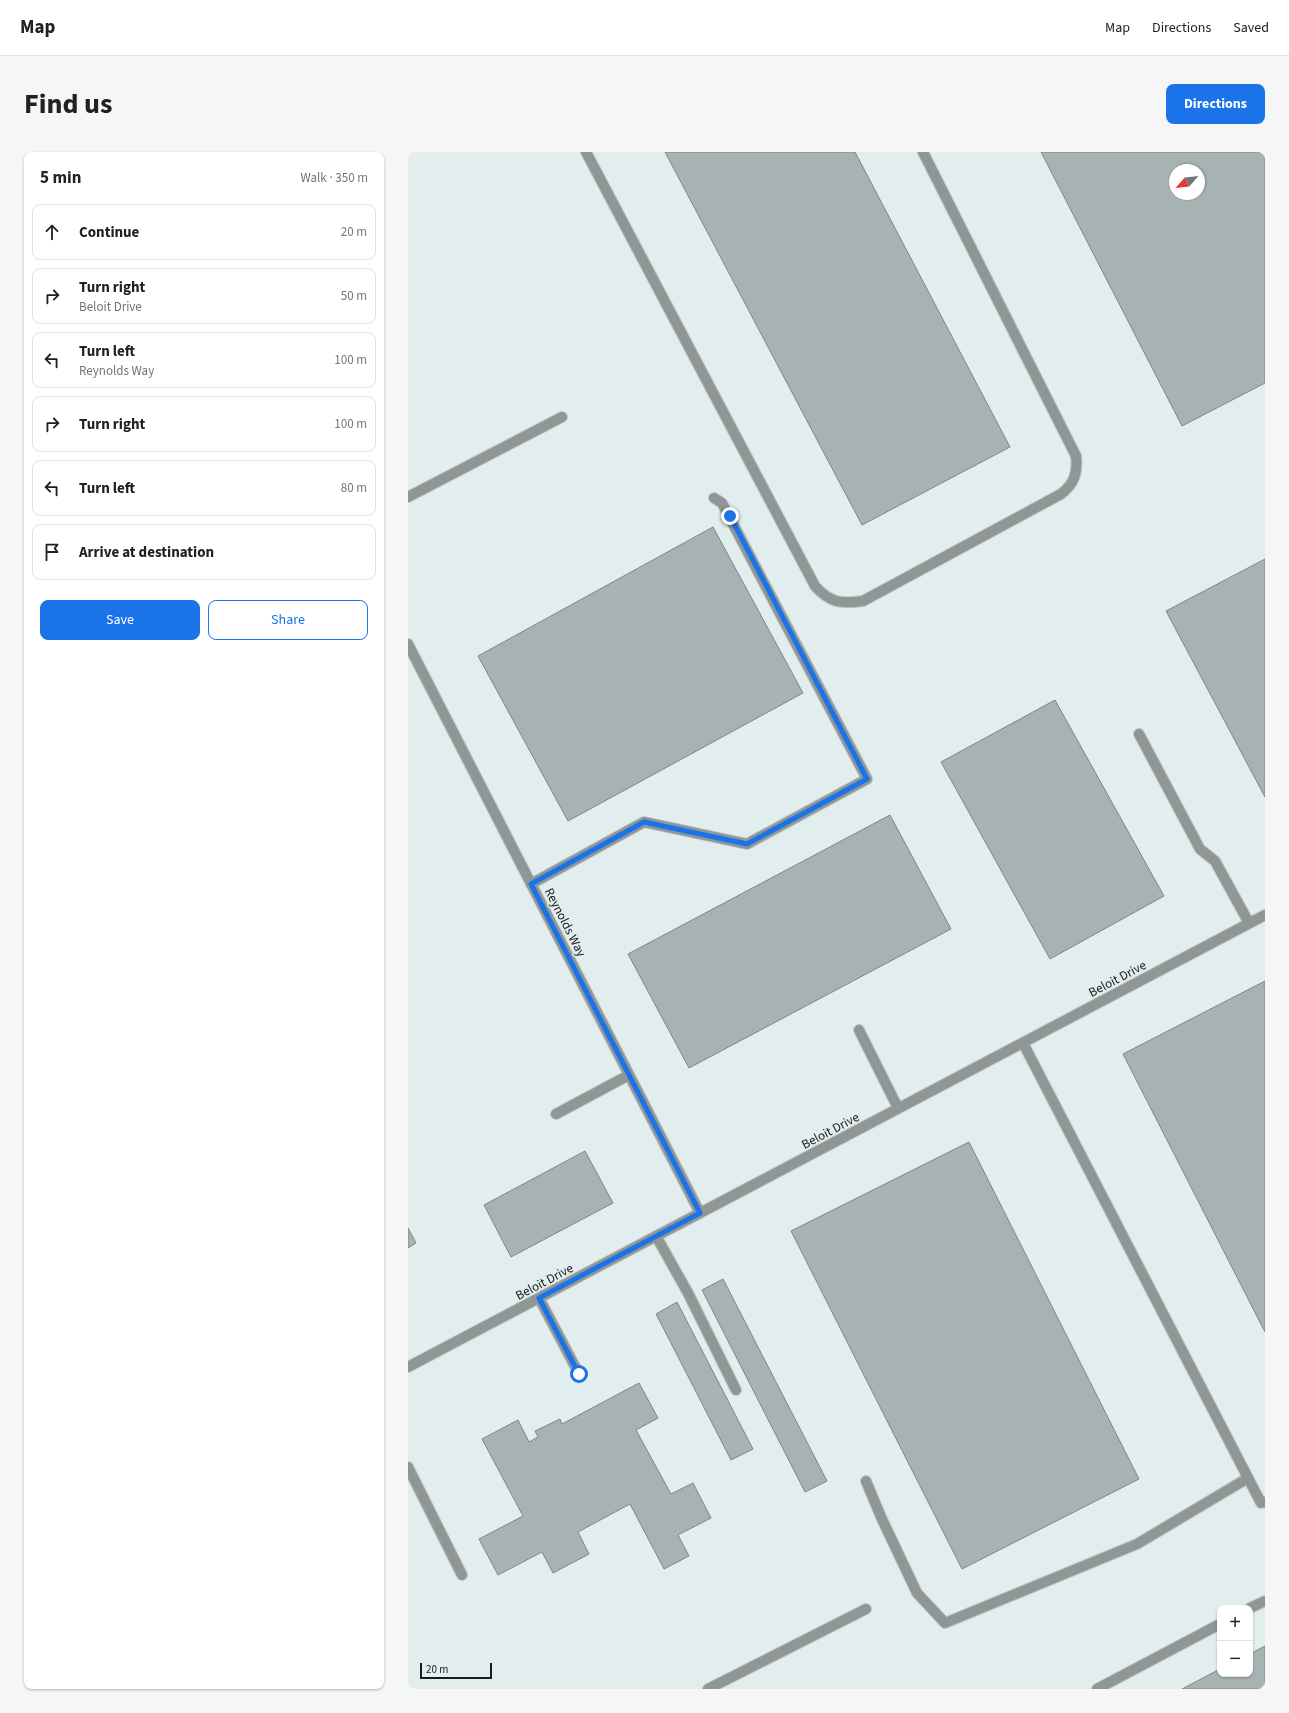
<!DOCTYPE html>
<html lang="en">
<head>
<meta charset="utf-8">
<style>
  :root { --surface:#fff; --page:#f6f6f6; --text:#202124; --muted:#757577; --line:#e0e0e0; --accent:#1a73e8 }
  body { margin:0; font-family:"Source Sans 3",sans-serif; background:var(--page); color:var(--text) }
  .controls { position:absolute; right:12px; bottom:12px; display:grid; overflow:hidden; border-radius:8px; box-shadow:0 1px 3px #0004 }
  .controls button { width:36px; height:36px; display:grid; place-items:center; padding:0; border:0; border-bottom:1px solid var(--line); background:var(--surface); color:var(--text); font:20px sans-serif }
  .compass { position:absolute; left:761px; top:12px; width:36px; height:36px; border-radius:50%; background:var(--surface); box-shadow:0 1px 3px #0004; rotate:242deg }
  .scale { position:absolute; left:12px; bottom:10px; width:72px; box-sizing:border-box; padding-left:4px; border:2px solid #171b1a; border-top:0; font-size:11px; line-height:14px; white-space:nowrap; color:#171b1a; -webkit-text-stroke:3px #e2eeed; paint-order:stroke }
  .stop { position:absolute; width:12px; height:12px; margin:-9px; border:3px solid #1a73e8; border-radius:50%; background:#fff }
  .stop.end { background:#1a73e8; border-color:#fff; box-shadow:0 1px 4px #0008 }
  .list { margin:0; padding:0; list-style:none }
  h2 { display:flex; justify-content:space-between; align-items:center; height:52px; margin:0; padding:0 16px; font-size:17px }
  h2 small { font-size:13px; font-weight:400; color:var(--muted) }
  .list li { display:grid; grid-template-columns:26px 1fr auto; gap:12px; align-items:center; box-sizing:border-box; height:56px; margin:0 8px 8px; padding:0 8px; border:1px solid var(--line); border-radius:8px }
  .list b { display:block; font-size:15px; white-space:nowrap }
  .list p { margin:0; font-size:13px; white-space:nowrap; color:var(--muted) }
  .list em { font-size:13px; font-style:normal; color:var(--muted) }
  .actions { display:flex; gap:8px; padding:12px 16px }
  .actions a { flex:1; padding:9px 0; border:1px solid var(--accent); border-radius:8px; text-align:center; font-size:14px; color:var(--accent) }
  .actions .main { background:var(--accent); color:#fff }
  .icon { flex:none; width:22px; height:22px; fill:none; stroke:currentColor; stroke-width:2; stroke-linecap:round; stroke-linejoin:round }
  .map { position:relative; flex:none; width:857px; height:1537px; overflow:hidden; border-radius:8px }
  header { display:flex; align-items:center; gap:24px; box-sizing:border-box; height:56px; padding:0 20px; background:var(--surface); border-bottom:1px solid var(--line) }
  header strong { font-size:19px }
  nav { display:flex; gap:22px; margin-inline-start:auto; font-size:14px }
  .intro { display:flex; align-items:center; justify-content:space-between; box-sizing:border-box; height:96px; padding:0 24px }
  h1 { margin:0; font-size:28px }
  .button { padding:10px 18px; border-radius:8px; background:var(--accent); color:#fff; font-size:14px; font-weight:700 }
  main { display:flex; gap:24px; padding:0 24px }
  aside { flex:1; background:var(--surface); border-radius:8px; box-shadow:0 1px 3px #0004 }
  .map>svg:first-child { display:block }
</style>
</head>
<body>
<header>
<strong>Map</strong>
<nav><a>Map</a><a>Directions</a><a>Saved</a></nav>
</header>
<div class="intro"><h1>Find us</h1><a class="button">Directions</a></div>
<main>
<aside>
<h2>5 min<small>Walk · 350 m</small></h2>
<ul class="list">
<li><svg class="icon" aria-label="ahead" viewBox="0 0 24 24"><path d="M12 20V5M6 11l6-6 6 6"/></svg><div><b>Continue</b></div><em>20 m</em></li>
<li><svg class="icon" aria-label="right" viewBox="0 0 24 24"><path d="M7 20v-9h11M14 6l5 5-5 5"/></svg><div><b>Turn right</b><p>Beloit Drive</p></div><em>50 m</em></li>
<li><svg class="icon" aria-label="left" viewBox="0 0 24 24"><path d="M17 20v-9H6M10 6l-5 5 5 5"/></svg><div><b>Turn left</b><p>Reynolds Way</p></div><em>100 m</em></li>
<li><svg class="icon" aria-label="right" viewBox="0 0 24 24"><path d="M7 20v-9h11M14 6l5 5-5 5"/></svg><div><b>Turn right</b></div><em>100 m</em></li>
<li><svg class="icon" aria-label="left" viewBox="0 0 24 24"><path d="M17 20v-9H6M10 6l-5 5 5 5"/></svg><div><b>Turn left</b></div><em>80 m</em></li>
<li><svg class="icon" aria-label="arrive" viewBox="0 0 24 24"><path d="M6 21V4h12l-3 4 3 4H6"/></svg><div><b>Arrive at destination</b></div></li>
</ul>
<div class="actions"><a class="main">Save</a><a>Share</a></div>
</aside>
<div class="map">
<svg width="857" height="1537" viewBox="0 0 857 1537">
  <rect width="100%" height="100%" fill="#e2eeed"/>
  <path fill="#a7b3b2" stroke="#7c8886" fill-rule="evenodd" d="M257,0H447L602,295L454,373Z
    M633,0H857V231L774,274ZM767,18H791V42H767Z
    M305,375L395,541L160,669L70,504Z
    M857,407V645L758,459Z
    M647,548L756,744L642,807L533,610Z
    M482,663L543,777L281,916L220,802Z
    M857,829V1180L715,902Z
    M561,990L731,1327L554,1417L383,1079Z
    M177,999L205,1051L103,1105L76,1053Z
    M0,1076L8,1091L0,1096Z
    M315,1127L419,1329L397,1340L294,1138Z
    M269,1150L345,1297L323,1308L248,1162Z
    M231,1231L250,1266L228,1278L263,1342L285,1331L303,1366L270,1383L281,1404L256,1417L222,1352L170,1380L181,1402L145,1421L134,1400L90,1423L71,1387L115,1364L74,1287L110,1268L121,1290L130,1285L127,1279L152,1267L154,1272Z
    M857,1494V1537H774L812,1517V1522H842V1502Z"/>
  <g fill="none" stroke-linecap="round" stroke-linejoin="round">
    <defs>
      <path id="service" d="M0,345L154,265
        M731,582L792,697L807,709L841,771
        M123,732L236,670L339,692L459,627L314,351L306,346
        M451,878L490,956
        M615,891L853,1351L857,1350
        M148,962L221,923
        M248,1084L280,1141L328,1238
        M131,1146L171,1222
        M0,1315L54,1423
        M458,1329L473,1365L509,1441L537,1471L729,1392L840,1326
        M842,1456L857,1449
        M300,1537L458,1457
        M689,1537L812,1472"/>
      <path id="minor" d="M178,0L407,434C422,451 433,452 455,449L653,342C666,332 670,321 668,304L515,0
        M0,492L292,1061
        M0,1215L857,763"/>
    </defs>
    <use href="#service" stroke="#bdc8c7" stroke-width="12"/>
    <use href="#minor" stroke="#bdc8c7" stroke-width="12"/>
    <use href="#service" stroke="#909695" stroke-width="10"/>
    <use href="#minor" stroke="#909695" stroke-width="10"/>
  </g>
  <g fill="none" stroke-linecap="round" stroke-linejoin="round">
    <path stroke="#1a73e8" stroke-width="5" d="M171,1222L131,1146L292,1061L123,732L236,670L339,692L459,627L322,364"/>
  </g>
  <g text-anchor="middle" stroke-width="3" stroke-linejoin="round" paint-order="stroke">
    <g font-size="13" fill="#171b1a" stroke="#e2eeed">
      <text transform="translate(158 770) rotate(63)" y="5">Reynolds Way</text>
      <text transform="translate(709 826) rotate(-28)" y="5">Beloit Drive</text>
      <text transform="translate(422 978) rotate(-28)" y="5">Beloit Drive</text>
      <text transform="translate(136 1129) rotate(-28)" y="5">Beloit Drive</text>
    </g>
  </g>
</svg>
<div class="controls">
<button>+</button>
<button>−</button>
</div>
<svg class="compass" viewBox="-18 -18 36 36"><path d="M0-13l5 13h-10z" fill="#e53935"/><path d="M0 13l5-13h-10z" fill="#757577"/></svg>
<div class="scale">20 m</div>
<div class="stop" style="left:171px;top:1222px"></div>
<div class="stop end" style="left:322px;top:364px"></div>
</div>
</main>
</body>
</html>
